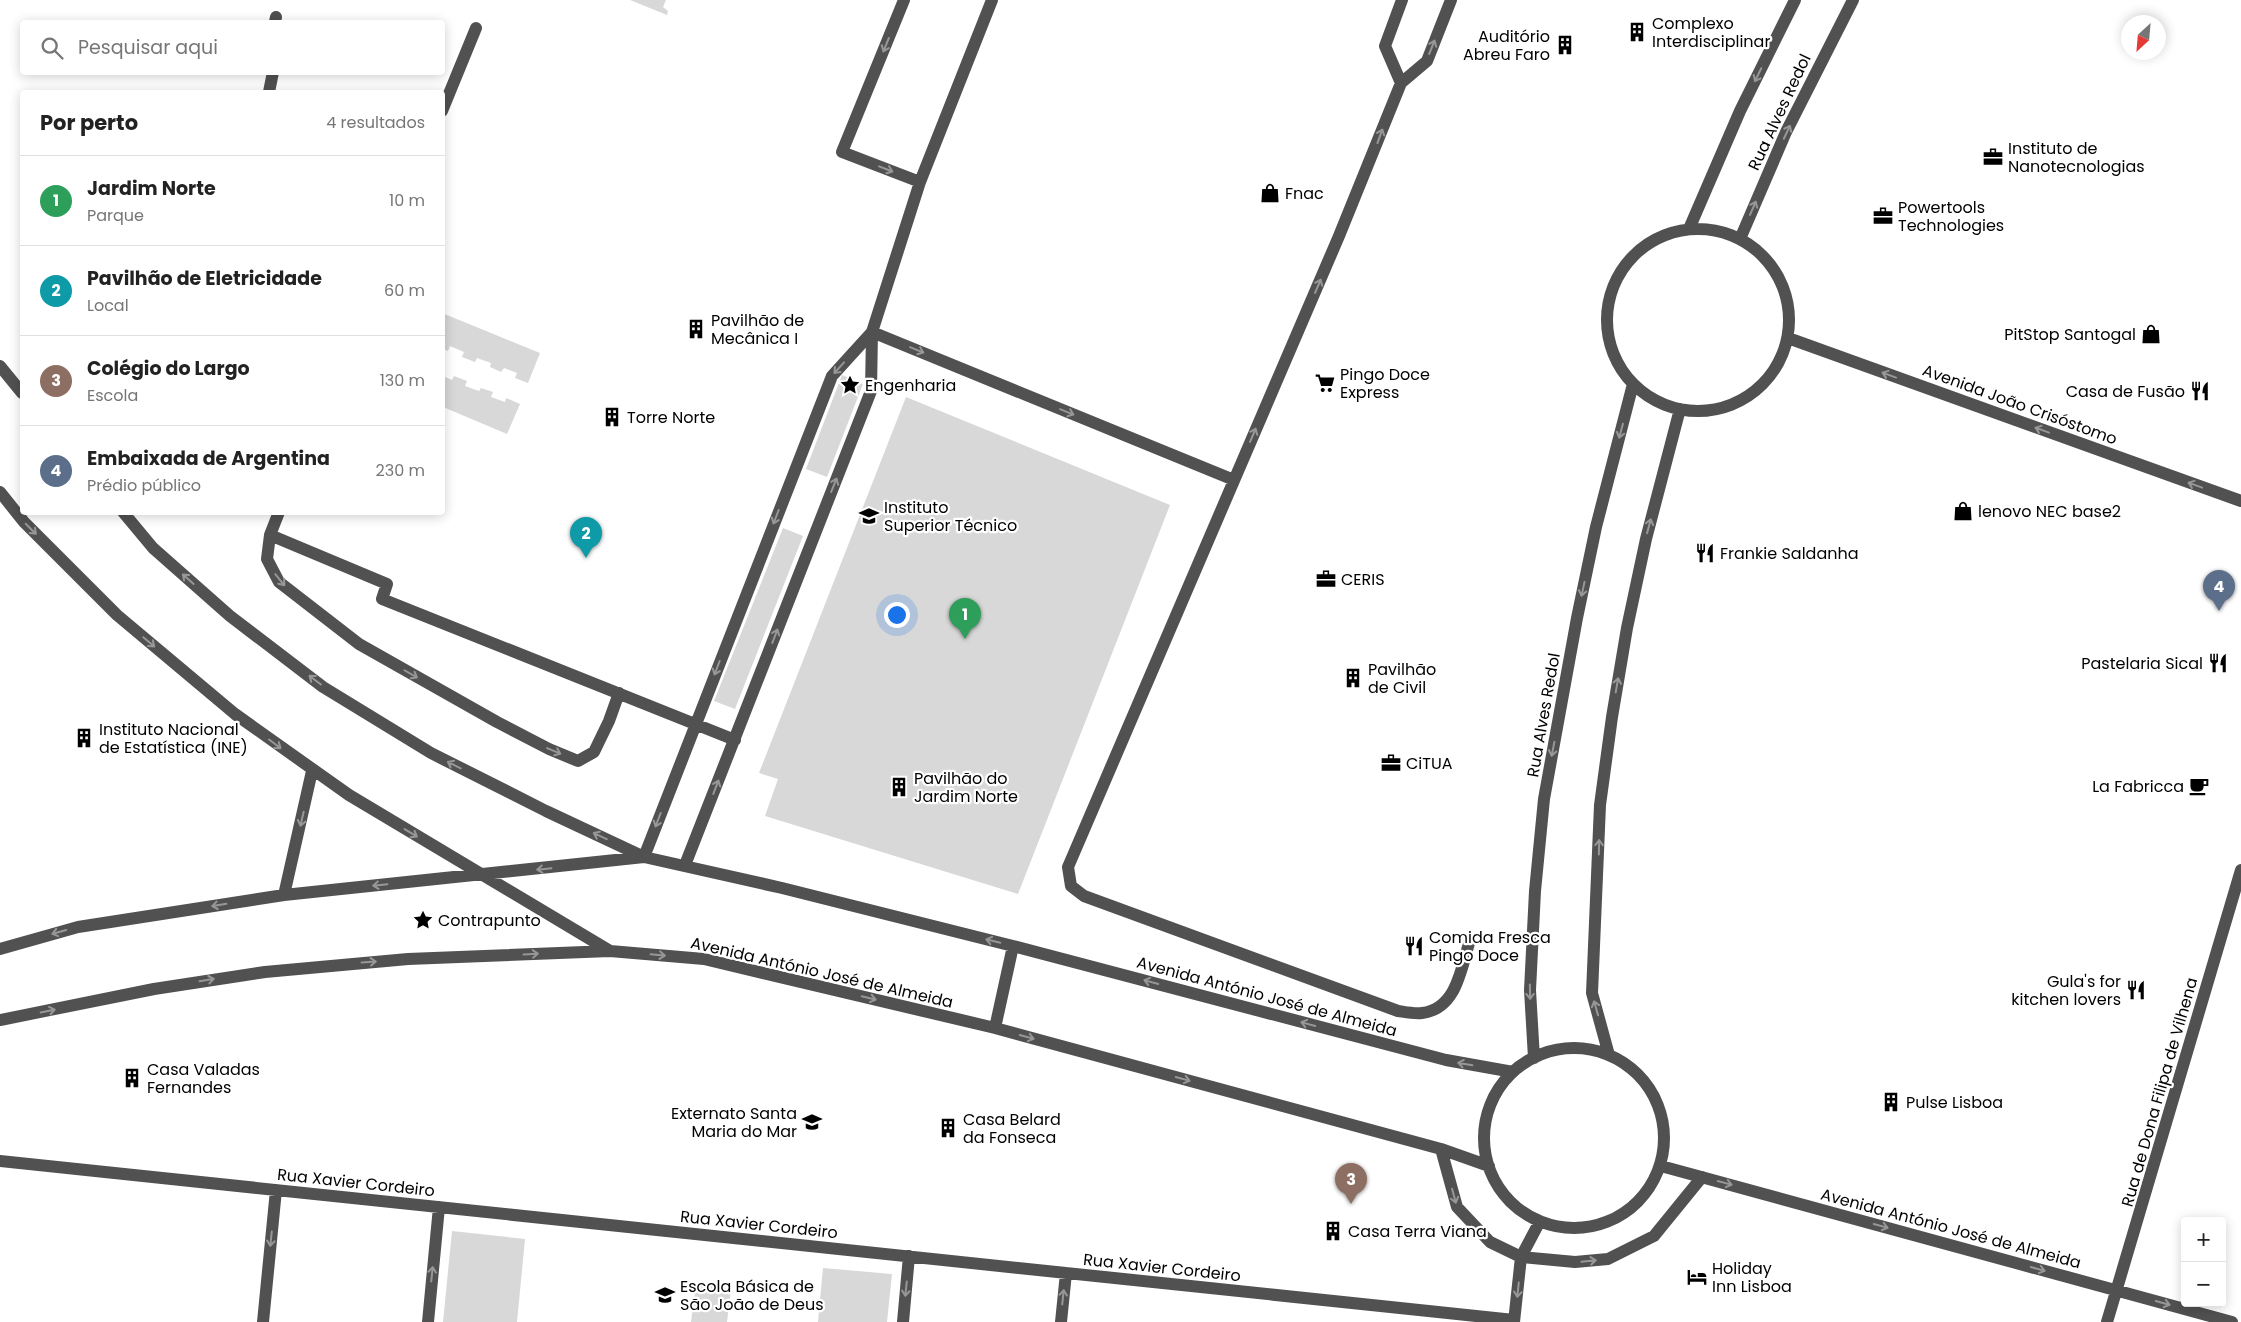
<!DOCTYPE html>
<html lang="pt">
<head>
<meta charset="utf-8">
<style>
  :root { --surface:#fff; --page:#f2f2f2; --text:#222; --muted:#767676; --line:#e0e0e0; --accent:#000 }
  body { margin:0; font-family:Poppins,sans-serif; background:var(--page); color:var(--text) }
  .controls { position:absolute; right:15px; bottom:15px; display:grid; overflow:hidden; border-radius:5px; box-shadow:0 2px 12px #0003 }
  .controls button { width:45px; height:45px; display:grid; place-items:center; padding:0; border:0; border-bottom:1px solid var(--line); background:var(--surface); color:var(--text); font:25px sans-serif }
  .compass { position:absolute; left:2121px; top:15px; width:45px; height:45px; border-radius:50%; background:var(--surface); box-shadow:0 2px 12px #0003; rotate:206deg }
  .you { position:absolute; left:896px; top:614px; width:18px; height:18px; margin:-12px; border:4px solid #fff; border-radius:50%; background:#1a73e8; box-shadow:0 0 0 8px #1a73e833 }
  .badge { display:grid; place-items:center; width:32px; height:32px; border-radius:50%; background:var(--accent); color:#fff; font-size:16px; font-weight:700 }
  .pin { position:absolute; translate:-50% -41px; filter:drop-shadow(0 1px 2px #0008) }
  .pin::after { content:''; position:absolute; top:26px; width:18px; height:15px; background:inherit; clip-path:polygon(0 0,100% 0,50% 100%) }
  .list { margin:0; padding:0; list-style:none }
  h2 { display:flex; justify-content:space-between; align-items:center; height:65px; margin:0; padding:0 20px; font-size:21px }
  h2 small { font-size:16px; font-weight:400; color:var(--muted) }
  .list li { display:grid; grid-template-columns:32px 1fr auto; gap:15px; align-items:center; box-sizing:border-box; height:90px; padding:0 20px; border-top:1px solid var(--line) }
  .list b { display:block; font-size:19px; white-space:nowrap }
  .list p { margin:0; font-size:16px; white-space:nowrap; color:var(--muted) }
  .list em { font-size:16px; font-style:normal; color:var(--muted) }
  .icon { flex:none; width:28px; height:28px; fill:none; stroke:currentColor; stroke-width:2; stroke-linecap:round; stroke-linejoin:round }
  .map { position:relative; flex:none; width:2241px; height:1322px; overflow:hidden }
  .search { position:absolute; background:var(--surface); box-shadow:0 2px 12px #0003; left:20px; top:20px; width:425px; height:55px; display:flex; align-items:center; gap:12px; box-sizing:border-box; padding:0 18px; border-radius:5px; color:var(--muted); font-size:19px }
  .panel { position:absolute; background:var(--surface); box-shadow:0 2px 12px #0003; left:20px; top:90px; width:425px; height:425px; border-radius:5px }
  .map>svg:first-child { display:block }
</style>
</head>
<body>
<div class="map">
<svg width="2241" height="1322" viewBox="0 0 2241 1322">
  <rect width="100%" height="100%" fill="#fff"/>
  <path fill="#d8d8d8" d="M630,0H666L663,7L668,11L667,15Z
    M442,313L540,353L528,383L515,378L517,373L504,368L501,372L490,367L491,363L477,358L475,362L462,357L464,352L450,346L448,351L443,349Z
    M842,375L863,384L827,477L806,469Z
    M443,376L452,380L454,376L467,381L465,386L479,391L481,388L493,392L491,397L505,402L506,398L520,404L507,434L443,407Z
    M906,397L1170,505L1018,894L765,816L778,779L759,773Z
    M783,528L803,536L735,709L714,701Z
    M452,1231L525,1239L517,1322H443Z
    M823,1268L892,1274L887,1322H818Z
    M696,1285L731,1289L727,1322H691Z"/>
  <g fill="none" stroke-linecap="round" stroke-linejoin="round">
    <path stroke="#515151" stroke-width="12" d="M904,0L842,152L920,182
      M1451,0L1427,61L1401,83L1339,236L1068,867L1071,886L1084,896L1398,1011C1405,1012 1414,1014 1422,1013C1457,1009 1461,968 1470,940
      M275,22L276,17
      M1401,83L1385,46L1402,0
      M269,92L273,72
      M442,111L476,28
      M1607 320a91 91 0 1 1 182 0a91 91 0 1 1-182 0Z
      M1689,229L1740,111L1795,0
      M1740,239L1786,132L1853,0
      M872,332L1234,480
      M1788,338L2241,501
      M0,366L22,393
      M0,492L24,522L117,615L235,714L349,795L610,951
      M123,512L153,548L230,616L323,687L431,753L546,811L644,857L782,888L1013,946L1446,1060L1513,1072
      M279,512L270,535L387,584L382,599L735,740
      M270,535L267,559L279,582L359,644L497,722L549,749L578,761L594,752L609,721L619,693
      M644,857L832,376L872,332
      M685,865L871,391L872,332L920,182L992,0
      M284,895L312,771
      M0,949L78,927L284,895L644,857
      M0,1020L154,989L265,972L408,959L610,951L704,959L995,1028L1441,1149L1489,1166
      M995,1028L1013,946
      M1484 1138a90 90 0 1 1 180 0a90 90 0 1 1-180 0Z
      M1609,1055L1592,993L1600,805L1612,717L1627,628L1646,539L1680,409
      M1534,1058L1530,990L1535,891L1544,799L1577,618L1596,527L1633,384
      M1441,1149L1457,1207L1490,1242L1521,1257L1575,1262L1608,1259L1654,1236L1702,1177
      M0,1161L1514,1320
      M1661,1166L2232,1322
      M263,1322L276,1190
      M428,1322L439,1207
      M903,1322L909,1256
      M1061,1322L1066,1273
      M1514,1322L1521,1257L1540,1221
      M2107,1322L2241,870"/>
  </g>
  <defs><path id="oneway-shaft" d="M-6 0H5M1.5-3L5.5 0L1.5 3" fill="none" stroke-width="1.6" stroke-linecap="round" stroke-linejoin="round" transform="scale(1.25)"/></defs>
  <g stroke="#979797">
    <use href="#oneway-shaft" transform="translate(886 45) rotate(112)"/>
    <use href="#oneway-shaft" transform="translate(1432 47) rotate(-68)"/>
    <use href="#oneway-shaft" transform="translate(1758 75) rotate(116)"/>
    <use href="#oneway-shaft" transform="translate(1787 132) rotate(-65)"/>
    <use href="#oneway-shaft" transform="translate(1380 136) rotate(-70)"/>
    <use href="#oneway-shaft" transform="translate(886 169) rotate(21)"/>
    <use href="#oneway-shaft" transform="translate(1753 208) rotate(-66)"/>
    <use href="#oneway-shaft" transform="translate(1318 286) rotate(-67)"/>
    <use href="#oneway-shaft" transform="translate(917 350) rotate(22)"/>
    <use href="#oneway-shaft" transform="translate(839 368) rotate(132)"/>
    <use href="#oneway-shaft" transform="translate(1889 375) rotate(-160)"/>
    <use href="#oneway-shaft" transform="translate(1067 412) rotate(22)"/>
    <use href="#oneway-shaft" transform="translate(2042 430) rotate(-160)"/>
    <use href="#oneway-shaft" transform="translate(1621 431) rotate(105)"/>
    <use href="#oneway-shaft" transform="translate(1253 435) rotate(-67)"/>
    <use href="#oneway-shaft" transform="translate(834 485) rotate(-68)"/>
    <use href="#oneway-shaft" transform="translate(2195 485) rotate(-160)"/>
    <use href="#oneway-shaft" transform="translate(776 517) rotate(111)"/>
    <use href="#oneway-shaft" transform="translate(1649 526) rotate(-75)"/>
    <use href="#oneway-shaft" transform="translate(31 529) rotate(45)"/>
    <use href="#oneway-shaft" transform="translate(188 579) rotate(-138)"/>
    <use href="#oneway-shaft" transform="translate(280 580) rotate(51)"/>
    <use href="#oneway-shaft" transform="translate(1583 589) rotate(102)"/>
    <use href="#oneway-shaft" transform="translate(775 636) rotate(-69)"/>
    <use href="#oneway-shaft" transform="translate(149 642) rotate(40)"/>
    <use href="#oneway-shaft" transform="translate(717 668) rotate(111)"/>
    <use href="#oneway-shaft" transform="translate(411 674) rotate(30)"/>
    <use href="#oneway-shaft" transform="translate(315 680) rotate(-143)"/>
    <use href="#oneway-shaft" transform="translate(1617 685) rotate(-80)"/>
    <use href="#oneway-shaft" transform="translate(275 744) rotate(37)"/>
    <use href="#oneway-shaft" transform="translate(1553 749) rotate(101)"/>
    <use href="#oneway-shaft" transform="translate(554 751) rotate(23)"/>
    <use href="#oneway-shaft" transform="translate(454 765) rotate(-153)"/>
    <use href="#oneway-shaft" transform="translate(716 787) rotate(-69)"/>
    <use href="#oneway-shaft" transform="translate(302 819) rotate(103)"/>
    <use href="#oneway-shaft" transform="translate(658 820) rotate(111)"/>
    <use href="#oneway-shaft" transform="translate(411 833) rotate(31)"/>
    <use href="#oneway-shaft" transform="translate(600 836) rotate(-155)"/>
    <use href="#oneway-shaft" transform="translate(1599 847) rotate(-89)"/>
    <use href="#oneway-shaft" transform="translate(544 869) rotate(174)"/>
    <use href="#oneway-shaft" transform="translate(380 885) rotate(174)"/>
    <use href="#oneway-shaft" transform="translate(219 905) rotate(171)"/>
    <use href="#oneway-shaft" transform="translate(59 932) rotate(164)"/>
    <use href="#oneway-shaft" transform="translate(993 941) rotate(-166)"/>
    <use href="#oneway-shaft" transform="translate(531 954) rotate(-3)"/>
    <use href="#oneway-shaft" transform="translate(658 955) rotate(5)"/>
    <use href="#oneway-shaft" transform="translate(369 962) rotate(-4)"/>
    <use href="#oneway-shaft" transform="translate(207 980) rotate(-9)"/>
    <use href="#oneway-shaft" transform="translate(1151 982) rotate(-165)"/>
    <use href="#oneway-shaft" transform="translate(1530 992) rotate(89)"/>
    <use href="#oneway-shaft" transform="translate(869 998) rotate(13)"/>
    <use href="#oneway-shaft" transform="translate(1596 1008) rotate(-106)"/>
    <use href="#oneway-shaft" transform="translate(48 1011) rotate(-12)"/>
    <use href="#oneway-shaft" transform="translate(1308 1024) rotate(-165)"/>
    <use href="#oneway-shaft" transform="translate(1027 1037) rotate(15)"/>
    <use href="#oneway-shaft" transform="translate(1465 1064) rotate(-170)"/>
    <use href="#oneway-shaft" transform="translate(1183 1079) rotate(15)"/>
    <use href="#oneway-shaft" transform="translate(1725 1183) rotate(15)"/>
    <use href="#oneway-shaft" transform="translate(1454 1196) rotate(75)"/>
    <use href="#oneway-shaft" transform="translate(1881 1226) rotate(15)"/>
    <use href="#oneway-shaft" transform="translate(271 1239) rotate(96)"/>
    <use href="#oneway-shaft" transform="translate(1589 1261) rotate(-6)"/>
    <use href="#oneway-shaft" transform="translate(2038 1269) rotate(15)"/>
    <use href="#oneway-shaft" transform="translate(432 1274) rotate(-84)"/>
    <use href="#oneway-shaft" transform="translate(906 1289) rotate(96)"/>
    <use href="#oneway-shaft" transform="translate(1518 1290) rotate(96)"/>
    <use href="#oneway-shaft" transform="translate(1063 1297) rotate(-84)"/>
    <use href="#oneway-shaft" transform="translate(2163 1303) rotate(16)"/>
  </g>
  <defs>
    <symbol id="building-bare" viewBox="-9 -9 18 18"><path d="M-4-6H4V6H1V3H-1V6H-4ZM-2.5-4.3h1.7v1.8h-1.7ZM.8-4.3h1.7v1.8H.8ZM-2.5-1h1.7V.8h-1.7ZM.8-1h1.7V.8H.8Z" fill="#000" stroke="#fff" stroke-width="2.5" paint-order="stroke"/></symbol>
    <symbol id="office-bare" viewBox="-9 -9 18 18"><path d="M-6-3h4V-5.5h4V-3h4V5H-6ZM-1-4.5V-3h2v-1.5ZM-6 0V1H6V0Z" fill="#000" stroke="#fff" stroke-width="2.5" paint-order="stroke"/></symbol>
    <symbol id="shop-bare" viewBox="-9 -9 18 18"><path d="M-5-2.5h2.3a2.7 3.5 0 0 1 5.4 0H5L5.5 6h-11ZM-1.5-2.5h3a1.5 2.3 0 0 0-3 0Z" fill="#000" stroke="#fff" stroke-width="2.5" paint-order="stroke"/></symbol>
    <symbol id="supermarket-bare" viewBox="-9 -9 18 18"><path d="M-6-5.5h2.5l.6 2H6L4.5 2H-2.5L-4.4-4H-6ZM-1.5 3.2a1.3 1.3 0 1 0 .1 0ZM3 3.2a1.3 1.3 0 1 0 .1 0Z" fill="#000" stroke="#fff" stroke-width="2.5" paint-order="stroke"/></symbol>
    <symbol id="sight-bare" viewBox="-9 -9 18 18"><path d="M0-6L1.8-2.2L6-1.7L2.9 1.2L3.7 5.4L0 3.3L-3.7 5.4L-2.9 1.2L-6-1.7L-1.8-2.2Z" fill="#000" stroke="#fff" stroke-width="2.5" paint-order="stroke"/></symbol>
    <symbol id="restaurant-bare" viewBox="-9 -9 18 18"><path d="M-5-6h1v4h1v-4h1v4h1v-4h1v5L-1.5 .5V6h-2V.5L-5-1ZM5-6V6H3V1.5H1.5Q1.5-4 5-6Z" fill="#000" stroke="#fff" stroke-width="2.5" paint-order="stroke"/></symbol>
    <symbol id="university-bare" viewBox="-9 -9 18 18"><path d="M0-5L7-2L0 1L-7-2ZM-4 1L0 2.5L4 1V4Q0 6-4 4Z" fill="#000" stroke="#fff" stroke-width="2.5" paint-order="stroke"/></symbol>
    <symbol id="cafe-bare" viewBox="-9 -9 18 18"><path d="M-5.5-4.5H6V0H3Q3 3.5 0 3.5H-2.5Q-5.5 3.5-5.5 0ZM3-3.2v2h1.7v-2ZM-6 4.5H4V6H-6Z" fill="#000" stroke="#fff" stroke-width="2.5" paint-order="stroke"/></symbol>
    <symbol id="school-bare" viewBox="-9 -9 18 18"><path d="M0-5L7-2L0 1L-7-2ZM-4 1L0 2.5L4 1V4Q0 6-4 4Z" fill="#000" stroke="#fff" stroke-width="2.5" paint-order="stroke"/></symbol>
    <symbol id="hotel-bare" viewBox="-9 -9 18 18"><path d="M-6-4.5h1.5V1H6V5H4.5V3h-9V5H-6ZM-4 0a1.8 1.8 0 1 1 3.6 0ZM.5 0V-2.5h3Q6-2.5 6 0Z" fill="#000" stroke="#fff" stroke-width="2.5" paint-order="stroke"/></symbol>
  </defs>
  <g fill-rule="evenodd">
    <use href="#building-bare" x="1623" y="18" width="28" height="28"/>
    <use href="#building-bare" x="1551" y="31" width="28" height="28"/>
    <use href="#office-bare" x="1979" y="143" width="28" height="28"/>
    <use href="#shop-bare" x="1256" y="179" width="28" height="28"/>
    <use href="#office-bare" x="1869" y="202" width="28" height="28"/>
    <use href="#building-bare" x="682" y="315" width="28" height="28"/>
    <use href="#shop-bare" x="2137" y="320" width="28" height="28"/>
    <use href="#supermarket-bare" x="1311" y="369" width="28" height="28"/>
    <use href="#sight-bare" x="836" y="371" width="28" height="28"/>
    <use href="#restaurant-bare" x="2186" y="377" width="28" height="28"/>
    <use href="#building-bare" x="598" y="403" width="28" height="28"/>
    <use href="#shop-bare" x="1949" y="497" width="28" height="28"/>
    <use href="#university-bare" x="855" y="502" width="28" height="28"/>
    <use href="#restaurant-bare" x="1691" y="539" width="28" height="28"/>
    <use href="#office-bare" x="1312" y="565" width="28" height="28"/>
    <use href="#restaurant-bare" x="2204" y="649" width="28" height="28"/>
    <use href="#building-bare" x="1339" y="664" width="28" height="28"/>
    <use href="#building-bare" x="70" y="724" width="28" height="28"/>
    <use href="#office-bare" x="1377" y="749" width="28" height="28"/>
    <use href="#cafe-bare" x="2185" y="772" width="28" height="28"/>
    <use href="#building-bare" x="885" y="773" width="28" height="28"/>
    <use href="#sight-bare" x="409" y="906" width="28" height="28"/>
    <use href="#restaurant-bare" x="1400" y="932" width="28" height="28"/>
    <use href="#restaurant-bare" x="2122" y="976" width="28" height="28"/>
    <use href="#building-bare" x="118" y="1064" width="28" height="28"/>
    <use href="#building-bare" x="1877" y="1088" width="28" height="28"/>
    <use href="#school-bare" x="798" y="1108" width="28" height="28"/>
    <use href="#building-bare" x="934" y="1114" width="28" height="28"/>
    <use href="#building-bare" x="1319" y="1217" width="28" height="28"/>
    <use href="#hotel-bare" x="1683" y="1263" width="28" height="28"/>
    <use href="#school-bare" x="651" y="1281" width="28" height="28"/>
  </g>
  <g text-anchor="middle" stroke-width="4.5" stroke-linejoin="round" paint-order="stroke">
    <g font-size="16" fill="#000" stroke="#fff" text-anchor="start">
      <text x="1652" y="29">Complexo<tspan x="1652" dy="18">Interdisciplinar</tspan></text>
      <text x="1550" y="42" text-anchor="end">Auditório<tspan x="1550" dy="18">Abreu Faro</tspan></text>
      <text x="2008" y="154">Instituto de<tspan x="2008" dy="18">Nanotecnologias</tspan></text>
      <text x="1285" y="199">Fnac</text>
      <text x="1898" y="213">Powertools<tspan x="1898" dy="18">Technologies</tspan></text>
      <text x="711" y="326">Pavilhão de<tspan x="711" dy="18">Mecânica I</tspan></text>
      <text x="2136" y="340" text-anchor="end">PitStop Santogal</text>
      <text x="1340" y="380">Pingo Doce<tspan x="1340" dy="18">Express</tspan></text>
      <text x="865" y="391">Engenharia</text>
      <text x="2185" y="397" text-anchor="end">Casa de Fusão</text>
      <text x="627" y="423">Torre Norte</text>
      <text x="884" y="513">Instituto<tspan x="884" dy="18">Superior Técnico</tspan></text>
      <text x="1978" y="517">lenovo NEC base2</text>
      <text x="1720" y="559">Frankie Saldanha</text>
      <text x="1341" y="585">CERIS</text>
      <text x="2203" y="669" text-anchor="end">Pastelaria Sical</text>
      <text x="1368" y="675">Pavilhão<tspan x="1368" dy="18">de Civil</tspan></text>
      <text x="99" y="735">Instituto Nacional<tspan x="99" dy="18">de Estatística (INE)</tspan></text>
      <text x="1406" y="769">CiTUA</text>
      <text x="914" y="784">Pavilhão do<tspan x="914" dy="18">Jardim Norte</tspan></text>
      <text x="2184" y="792" text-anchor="end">La Fabricca</text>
      <text x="438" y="926">Contrapunto</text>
      <text x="1429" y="943">Comida Fresca<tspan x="1429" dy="18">Pingo Doce</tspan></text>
      <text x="2121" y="987" text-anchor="end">Gula's for<tspan x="2121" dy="18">kitchen lovers</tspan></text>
      <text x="147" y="1075">Casa Valadas<tspan x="147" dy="18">Fernandes</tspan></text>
      <text x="1906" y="1108">Pulse Lisboa</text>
      <text x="797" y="1119" text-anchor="end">Externato Santa<tspan x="797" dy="18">Maria do Mar</tspan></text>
      <text x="963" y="1125">Casa Belard<tspan x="963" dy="18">da Fonseca</tspan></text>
      <text x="1348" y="1237">Casa Terra Viana</text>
      <text x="1712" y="1274">Holiday<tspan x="1712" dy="18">Inn Lisboa</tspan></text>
      <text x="680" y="1292">Escola Básica de<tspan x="680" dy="18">São João de Deus</tspan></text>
    </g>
    <g font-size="16" fill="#000" stroke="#fff">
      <text transform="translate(1779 112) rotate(-65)" y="6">Rua Alves Redol</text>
      <text transform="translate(2020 404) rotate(20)" y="6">Avenida João Crisóstomo</text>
      <text transform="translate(1543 715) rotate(-80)" y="6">Rua Alves Redol</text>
      <text transform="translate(822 972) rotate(13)" y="6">Avenida António José de Almeida</text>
      <text transform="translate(1267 996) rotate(15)" y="6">Avenida António José de Almeida</text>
      <text transform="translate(2159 1092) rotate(-74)" y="6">Rua de Dona Filipa de Vilhena</text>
      <text transform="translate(356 1182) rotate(6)" y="6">Rua Xavier Cordeiro</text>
      <text transform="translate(759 1224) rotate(6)" y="6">Rua Xavier Cordeiro</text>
      <text transform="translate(1951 1228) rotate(15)" y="6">Avenida António José de Almeida</text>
      <text transform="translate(1162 1267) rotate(6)" y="6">Rua Xavier Cordeiro</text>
    </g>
  </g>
</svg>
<div class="controls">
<button>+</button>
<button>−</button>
</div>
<svg class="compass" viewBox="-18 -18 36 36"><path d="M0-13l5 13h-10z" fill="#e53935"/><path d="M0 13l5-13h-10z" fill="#767676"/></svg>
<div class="you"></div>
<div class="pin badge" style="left:965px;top:639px;background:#2e9e5b">1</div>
<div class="pin badge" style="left:586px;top:558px;background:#0f9aa8">2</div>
<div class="pin badge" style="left:1351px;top:1204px;background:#8d6e63">3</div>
<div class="pin badge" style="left:2219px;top:611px;background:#5c6f8a">4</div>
<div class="search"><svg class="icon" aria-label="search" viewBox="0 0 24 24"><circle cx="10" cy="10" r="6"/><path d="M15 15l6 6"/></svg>Pesquisar aqui</div>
<section class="panel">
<h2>Por perto<small>4 resultados</small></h2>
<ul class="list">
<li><span class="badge" style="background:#2e9e5b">1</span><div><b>Jardim Norte</b><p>Parque</p></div><em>10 m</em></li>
<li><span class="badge" style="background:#0f9aa8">2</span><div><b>Pavilhão de Eletricidade</b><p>Local</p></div><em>60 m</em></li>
<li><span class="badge" style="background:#8d6e63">3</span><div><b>Colégio do Largo</b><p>Escola</p></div><em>130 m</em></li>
<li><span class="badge" style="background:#5c6f8a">4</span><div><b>Embaixada de Argentina</b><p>Prédio público</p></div><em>230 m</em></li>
</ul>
</section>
</div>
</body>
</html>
